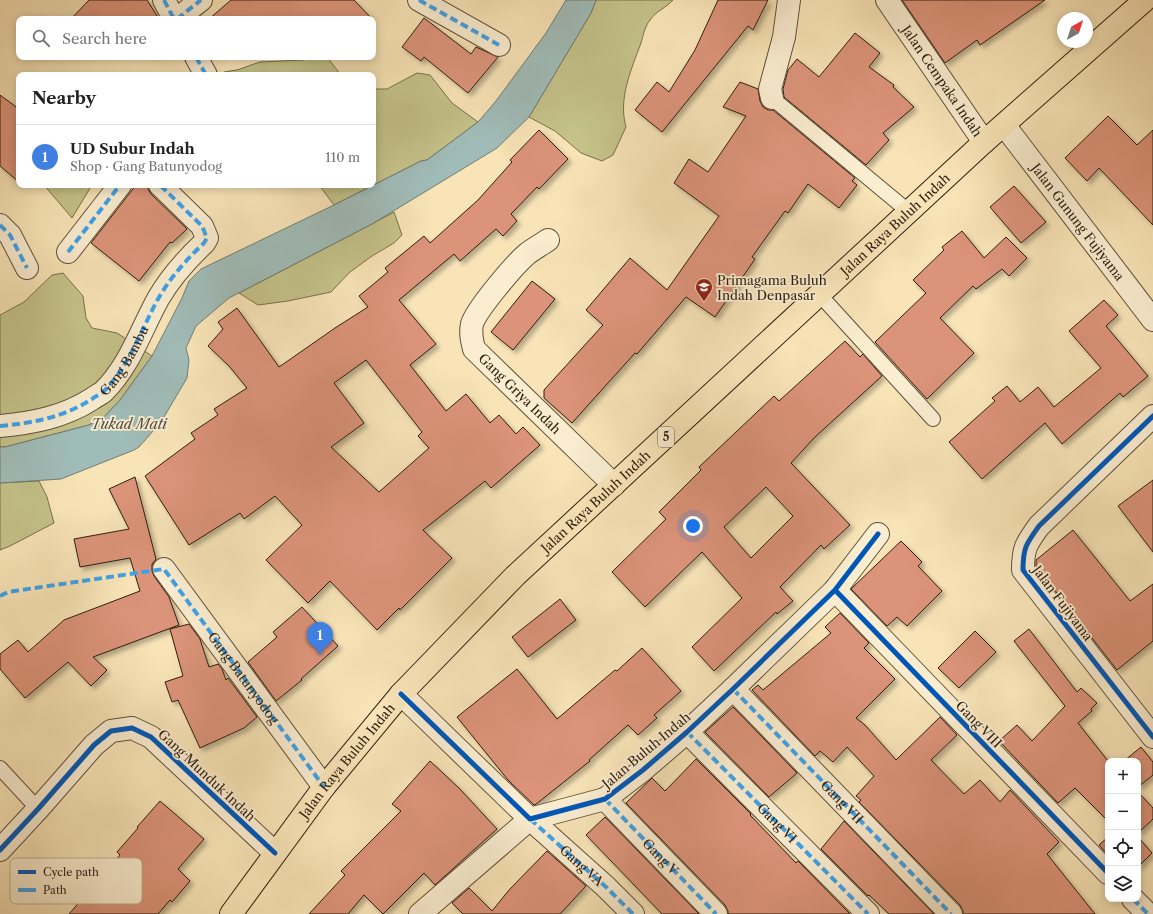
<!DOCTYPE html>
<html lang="en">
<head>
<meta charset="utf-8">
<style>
  :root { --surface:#fff; --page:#f6f6f6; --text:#222; --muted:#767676; --line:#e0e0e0; --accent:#d93025 }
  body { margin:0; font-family:"Libre Caslon Text",serif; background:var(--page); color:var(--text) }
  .controls { position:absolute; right:12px; bottom:12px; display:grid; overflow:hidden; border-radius:8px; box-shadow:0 2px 10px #0003 }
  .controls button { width:36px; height:36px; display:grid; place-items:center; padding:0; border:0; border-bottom:1px solid var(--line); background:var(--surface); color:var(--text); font:20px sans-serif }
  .compass { position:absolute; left:1057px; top:12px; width:36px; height:36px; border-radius:50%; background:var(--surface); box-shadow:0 2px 10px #0003; rotate:39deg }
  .you { position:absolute; left:693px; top:526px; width:14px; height:14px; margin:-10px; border:3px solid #fff; border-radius:50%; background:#1a73e8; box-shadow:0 0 0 6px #1a73e833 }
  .badge { display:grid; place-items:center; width:26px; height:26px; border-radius:50%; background:var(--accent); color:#fff; font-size:13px; font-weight:700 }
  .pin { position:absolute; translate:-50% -33px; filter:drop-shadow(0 1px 2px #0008) }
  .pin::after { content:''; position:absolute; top:21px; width:14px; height:12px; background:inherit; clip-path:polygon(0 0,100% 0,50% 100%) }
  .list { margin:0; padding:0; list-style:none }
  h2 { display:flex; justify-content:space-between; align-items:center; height:52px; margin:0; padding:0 16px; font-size:17px }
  h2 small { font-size:13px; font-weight:400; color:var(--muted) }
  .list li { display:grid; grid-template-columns:26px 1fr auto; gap:12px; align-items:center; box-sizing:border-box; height:64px; padding:0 16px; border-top:1px solid var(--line) }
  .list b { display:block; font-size:15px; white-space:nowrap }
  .list p { margin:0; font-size:13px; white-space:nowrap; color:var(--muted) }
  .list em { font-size:13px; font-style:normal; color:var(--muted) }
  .icon { flex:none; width:22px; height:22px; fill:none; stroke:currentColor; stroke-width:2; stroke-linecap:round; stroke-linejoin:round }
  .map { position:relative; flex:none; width:1153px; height:914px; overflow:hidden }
  .search { position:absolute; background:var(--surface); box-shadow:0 2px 10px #0003; left:16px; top:16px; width:360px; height:44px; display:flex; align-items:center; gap:10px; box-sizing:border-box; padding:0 14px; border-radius:8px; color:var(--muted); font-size:15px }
  .panel { position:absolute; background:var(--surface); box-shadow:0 2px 10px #0003; left:16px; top:72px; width:360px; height:116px; border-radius:8px }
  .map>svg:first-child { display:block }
</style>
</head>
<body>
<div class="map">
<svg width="1153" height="914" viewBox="0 0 1153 914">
  <defs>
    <filter id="shadow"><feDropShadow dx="3.5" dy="3.5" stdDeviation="2" flood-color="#0004"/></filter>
  </defs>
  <rect width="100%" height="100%" fill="#f8e4b7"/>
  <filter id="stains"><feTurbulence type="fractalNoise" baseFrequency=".005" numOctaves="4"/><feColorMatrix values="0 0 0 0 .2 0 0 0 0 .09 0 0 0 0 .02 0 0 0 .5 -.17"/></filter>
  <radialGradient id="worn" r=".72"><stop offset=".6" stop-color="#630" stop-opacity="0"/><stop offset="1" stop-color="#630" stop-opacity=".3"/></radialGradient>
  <path fill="#c4c289" stroke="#79704c" d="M596,0H673C666,8 656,11 650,20C645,26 643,36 641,43C631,70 618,99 626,127L613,155L602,161L581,153L555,131L529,117L591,13Z
    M311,57H327L341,75H221L224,72L237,70L260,62L303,60Z
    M417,73L430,75L452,103L478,122L427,160L421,161L334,205L319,185H373V89H387Z
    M44,185H92L72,218Z
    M394,212L402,235L394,243L372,256L350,272L331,292L288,301L258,305L239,293L372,224Z
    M63,273L83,296L86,318L92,328L117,333L152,356L120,400L104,417L89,425L5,447H0V315L24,302L52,275Z
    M39,481L47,497L54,523L10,546L0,550V483Z"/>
  <path fill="#a0bcb8" stroke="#727d74" d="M566,0H596L591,13L529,117L497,148L372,224L229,298L196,326L186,348L189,360L187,378L161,422L139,447L134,450L61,479L0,483V447H5L89,425L104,417L120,400L152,356L182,298L189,281L201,269L334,205L421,161L427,160L478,122L496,101L546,33Z"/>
  <path fill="#db9379" stroke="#2e1e0f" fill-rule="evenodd" filter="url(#shadow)" d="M89,0H147L159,19H71Z
    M231,0H354L372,19H209Z
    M718,0H768L753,30L748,26L662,132L635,110L657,82L669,92L695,50Z
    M902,0H1045L980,45L977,40L945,63Z
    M424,18L471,54L476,47L498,57L468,93L424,57L421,61L402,47Z
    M855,33L880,53L869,67L894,85L893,87L914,107L883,133L889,140L866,165L784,97L783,89L788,70L797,59L819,77Z
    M740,82L758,89L760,101L763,107L768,110H773L855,178L852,181L857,185L839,208L808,184L788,213L785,211L752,257L755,259L715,317L686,297L637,354L635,353L572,423L544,398V390L603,325L586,310L630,258L667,290L719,216L674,183L689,159L708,172L746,116L723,107Z
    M0,95L19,109V182L0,166Z
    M1108,116L1137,145L1153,130V225L1099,168L1087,181L1065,158Z
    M539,130L568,159L539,189L537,187L511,214L517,221L503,236L496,229L460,261L454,254L399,300L436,344L410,365L446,411L466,394L490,423L499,415L516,434L523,427L540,445L491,488L485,481L423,530L452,558L400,610L399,608L377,630L330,581L308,603L266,560L302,525L275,496L244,519L240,513L189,545L145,476L195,439L191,433L218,415L214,409L247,388L229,366L208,346L223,329L218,322L237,308L279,367L335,328L368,307L359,296L388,272L385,268L424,236L430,243L478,200L512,162L510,160ZM366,360L422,432L418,436L429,448L379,492L331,447L364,423L334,383Z
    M136,185H148V189L151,194L187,229L172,243L170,242L139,281L91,243Z
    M1014,186L1046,222L1021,243L990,207Z
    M962,231L984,258L1006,237L1027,258L1009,276L1002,269L976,289L973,286L940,318L974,353L927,399L875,342L926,293L913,280L944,250L942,247Z
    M532,281L555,299L513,350L491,332Z
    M1104,300L1118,315L1106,326L1148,376L1123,397L1120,393L1062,444L1045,423L982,479L949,442L995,401L992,398L1007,386L1020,402L1038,387L1054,407L1101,368L1069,331Z
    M845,341L860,357L863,354L882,376L815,437L791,463L850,525L824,549L821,545L780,587L793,601L777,614L776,612L714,671L692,647L742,598L702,552L645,607L612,572L666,519L659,512L701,470L699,467L774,396L779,401ZM766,487L793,516L751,558L724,527Z
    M135,477L156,559L152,564V571L154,576L169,597L179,625L93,657L107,670L91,686L68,662L25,698L0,669V654L18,640L28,652L64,620L140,591L130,558L80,567L74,539L129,529L109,489Z
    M1153,480V552L1118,506Z
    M1073,530L1130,601L1153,584V641L1117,670L1036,566V560Z
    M901,541L922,562L918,566L942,591L907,626L897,617L887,626L851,589Z
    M560,599L576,620L528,657L512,637Z
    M302,607L338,646L301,679L302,680L276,701L248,662L277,637L273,632Z
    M840,613L869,643L864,648L895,679L856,718L865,725L896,760L940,717L957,735L931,760L964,794L980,780L1000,802L1010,790L1059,842L1047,854L1095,914H963V911L960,905L859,802L861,800L856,796L874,776L847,747L833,762L820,751L815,756L752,690L758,685L763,690L831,633L825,627Z
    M189,624L200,639L209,667L218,664L222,669L226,680L228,678L257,717L244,728L200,748L178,700L172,702L165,682L183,676L170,629Z
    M1029,629L1077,692L1081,688L1097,703L1091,709L1092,711L1078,723L1108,761V821L1075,788L1058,803L999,741L1017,725L1032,741L1065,706L1014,641Z
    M975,631L996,652L959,688L938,668Z
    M642,648L681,691L654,715L657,718L638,735L628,725L589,760L590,761L535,805H534L508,780L457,717L517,669L557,719L615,670L617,671Z
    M733,707L797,773L769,797L705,732Z
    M1141,747L1153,762V775L1138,787V761H1124Z
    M696,759L751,814L750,815L796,863L798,861L850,914H728V911L725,905L626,803L652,778L665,791Z
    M430,761L459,788L497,829L435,885L424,873L383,914L364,895L348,914H309L345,875L341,871L401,811L392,804Z
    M1138,792L1153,808V819L1138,833Z
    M160,801L204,839L178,869L190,881L172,902L170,900L158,914H69L120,855L117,852L138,828L137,827Z
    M605,817L699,914H662L586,835Z
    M844,821L934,914H889L869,895L868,896L821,849Z
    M1108,837V855L1099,845Z
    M1138,837L1152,853L1138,867Z
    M547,851L586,886L560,914H463L452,903L469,888L492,911L509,890Z"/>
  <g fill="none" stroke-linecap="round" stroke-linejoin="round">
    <defs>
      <path id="lane" d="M772,98L908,211
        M819,294L933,419
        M0,768L38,809"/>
      <g id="street">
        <path d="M164,0L174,19"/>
        <path d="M419,0L499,45"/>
        <path id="s1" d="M887,0L984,142"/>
        <path d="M177,19L201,0"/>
        <path d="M196,57L206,75"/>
        <path d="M772,98L770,89L784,37L789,0"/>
        <path id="s2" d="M1004,125L1153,320"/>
        <path d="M0,225L10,235L27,268"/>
        <path id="s3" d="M548,240C541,245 533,249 527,254C515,264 476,310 472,324C470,333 472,341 474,349L614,485"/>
        <path d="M68,252L120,185"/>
        <path d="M1153,416L1039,526C1026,544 1023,548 1023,570L1153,737"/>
        <path d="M0,426C33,423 64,417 92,399C96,396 101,394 104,391C130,365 141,330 158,299C170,278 186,260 204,243L207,238L202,226L160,185"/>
        <path id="s4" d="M164,569L324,787"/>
        <path d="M835,590L1108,873"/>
        <path d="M733,689L951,914"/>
        <path d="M401,694L530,819L605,799L643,770L687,732L733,689L835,590L878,534"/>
        <path id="s5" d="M687,732L868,914"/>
        <path id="s6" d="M605,799L716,914"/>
        <path d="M0,850L38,809L94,745L111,731L132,728L151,737L275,853"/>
        <path d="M1133,899L1148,914"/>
        <path id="s7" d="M420,914L530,819L606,887L633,914"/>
      </g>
      <g id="highway">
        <path id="s8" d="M231,914L324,787L401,694L515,576L984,142L1145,0"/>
      </g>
    </defs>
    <use href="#lane" stroke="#605039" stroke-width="16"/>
    <use href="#street" stroke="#605039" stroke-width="24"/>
    <use href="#highway" stroke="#2e1e0f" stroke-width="24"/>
    <use href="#lane" stroke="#faedd0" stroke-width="14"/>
    <use href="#street" stroke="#faedd0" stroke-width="22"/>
    <use href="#highway" stroke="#f8e4b7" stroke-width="22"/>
    <g stroke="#3ea2ea" stroke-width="4" stroke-dasharray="8 4" stroke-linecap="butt">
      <path d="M164,0L174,19"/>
      <path d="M419,0L499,45"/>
      <path d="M177,19L201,0"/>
      <path d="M196,57L206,75"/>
      <path d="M0,225L10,235L27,268"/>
      <path d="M68,252L120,185"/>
      <path id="s9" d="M0,426C33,423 64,417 92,399C96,396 101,394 104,391C130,365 141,330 158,299C170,278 186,260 204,243L207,238L202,226L160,185"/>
      <path d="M0,596L8,592L164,569L324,787"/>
      <path id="s10" d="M733,689L951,914"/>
      <path d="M687,732L868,914"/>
      <path d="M605,799L716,914"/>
      <path d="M530,819L606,887L633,914"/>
      <path d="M1133,899L1148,914"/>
    </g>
    <defs>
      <path id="cycleway" d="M1153,416L1039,526C1026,544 1023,548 1023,570L1153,737
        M835,590L1108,873
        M401,694L530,819L605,799L643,770L687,732L733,689L835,590L878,534
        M0,850L38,809L94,745L111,731L132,728L151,737L275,853"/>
    </defs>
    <use href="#cycleway" stroke="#faedd0" stroke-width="8"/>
    <use href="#cycleway" stroke="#0057b8" stroke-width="5"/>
  </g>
  <defs>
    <symbol id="school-pin" viewBox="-11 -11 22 30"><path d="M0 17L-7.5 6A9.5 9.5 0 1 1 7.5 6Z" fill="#8f2418" stroke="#faedd0"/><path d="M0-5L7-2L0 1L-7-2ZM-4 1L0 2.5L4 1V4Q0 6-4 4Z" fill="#fff"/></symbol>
  </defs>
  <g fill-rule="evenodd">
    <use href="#school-pin" x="694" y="277" width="20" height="27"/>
  </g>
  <g text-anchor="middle" stroke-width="3.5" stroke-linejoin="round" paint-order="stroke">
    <rect fill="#faedd0" stroke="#6b5c49" stroke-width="1" x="658" y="427" width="16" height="20" rx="3"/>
    <g font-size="12" font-weight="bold" fill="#2e1e0f">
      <text x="666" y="441">5</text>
    </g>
    <g font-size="13" fill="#2e1e0f" stroke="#faedd0">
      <text dy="5" stroke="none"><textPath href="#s1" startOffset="98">Jalan Cempaka Indah</textPath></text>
      <text dy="5" stroke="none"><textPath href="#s2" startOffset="122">Jalan Gunung Fujiyama</textPath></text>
      <text dy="5" stroke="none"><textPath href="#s8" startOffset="960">Jalan Raya Buluh Indah</textPath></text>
      <text dy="5" stroke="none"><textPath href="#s9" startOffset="148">Gang Bambu</textPath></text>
      <text dy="5" stroke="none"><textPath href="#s3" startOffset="204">Gang Griya Indah</textPath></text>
      <text dy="5" stroke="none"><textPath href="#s8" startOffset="552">Jalan Raya Buluh Indah</textPath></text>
      <text transform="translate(1063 603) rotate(53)" y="5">Jalan Fujiyama</text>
      <text dy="5" stroke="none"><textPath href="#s4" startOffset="135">Gang Batunyodog</textPath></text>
      <text transform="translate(979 724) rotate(46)" y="5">Gang VIII</text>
      <text transform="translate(646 750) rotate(-40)" y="5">Jalan Buluh Indah</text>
      <text dy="5" stroke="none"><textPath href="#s8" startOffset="192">Jalan Raya Buluh Indah</textPath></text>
      <text transform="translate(207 775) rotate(43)" y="5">Gang Munduk Indah</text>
      <text dy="5" stroke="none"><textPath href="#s10" startOffset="157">Gang VII</textPath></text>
      <text dy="5" stroke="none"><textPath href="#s5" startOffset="128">Gang VI</textPath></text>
      <text dy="5" stroke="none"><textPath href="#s6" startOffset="80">Gang V</textPath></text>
      <text dy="5" stroke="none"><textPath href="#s7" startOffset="215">Gang VA</textPath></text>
    </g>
    <g font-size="13" fill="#2e1e0f" stroke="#faedd0" text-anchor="start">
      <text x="717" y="285">Primagama Buluh<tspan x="717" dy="15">Indah Denpasar</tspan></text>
    </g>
    <g font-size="14" font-style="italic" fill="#504d42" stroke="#faedd0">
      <text x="129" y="429">Tukad Mati</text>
    </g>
  </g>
  <rect x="10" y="858" width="132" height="46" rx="6" fill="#faedd0" stroke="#bdaf96" stroke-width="1"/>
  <rect x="18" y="870" width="18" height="4" fill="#0057b8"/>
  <rect x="18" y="888" width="18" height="4" fill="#3ea2ea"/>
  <g font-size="11" fill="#2e1e0f">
    <text x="43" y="876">Cycle path</text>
    <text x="43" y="894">Path</text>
  </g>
  <rect width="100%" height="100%" filter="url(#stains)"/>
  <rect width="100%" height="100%" fill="url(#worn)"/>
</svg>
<div class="controls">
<button>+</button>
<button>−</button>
<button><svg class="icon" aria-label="locate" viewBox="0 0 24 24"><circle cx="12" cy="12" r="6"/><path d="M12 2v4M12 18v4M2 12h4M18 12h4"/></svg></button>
<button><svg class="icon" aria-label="layers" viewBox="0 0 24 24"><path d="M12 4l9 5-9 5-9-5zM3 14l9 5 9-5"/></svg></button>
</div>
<svg class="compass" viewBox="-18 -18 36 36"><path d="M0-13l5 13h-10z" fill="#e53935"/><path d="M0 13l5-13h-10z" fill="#767676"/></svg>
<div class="you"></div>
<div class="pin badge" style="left:320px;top:655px;background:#3f7fe0">1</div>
<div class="search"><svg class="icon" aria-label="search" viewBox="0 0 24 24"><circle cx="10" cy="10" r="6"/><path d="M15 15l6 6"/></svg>Search here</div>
<section class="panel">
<h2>Nearby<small></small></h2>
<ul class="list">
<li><span class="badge" style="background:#3f7fe0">1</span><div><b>UD Subur Indah</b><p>Shop · Gang Batunyodog</p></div><em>110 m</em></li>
</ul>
</section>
</div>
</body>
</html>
